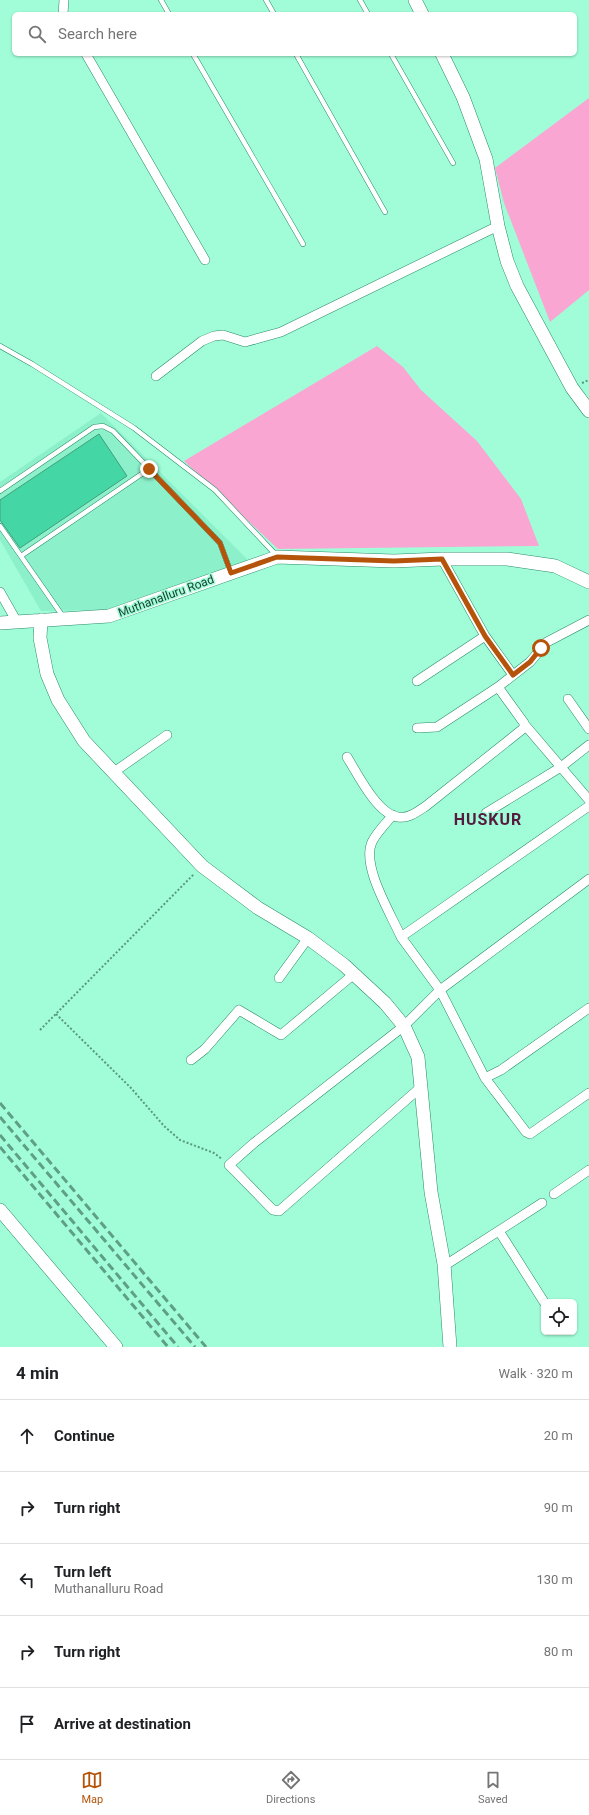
<!DOCTYPE html>
<html lang="en">
<head>
<meta charset="utf-8">
<style>
  :root { --surface:#fff; --page:#f6f6f6; --text:#202124; --muted:#757577; --line:#e0e0e0; --accent:#b45309 }
  body { margin:0; font-family:Roboto,sans-serif; background:var(--page); color:var(--text) }
  .controls { position:absolute; right:12px; bottom:12px; display:grid; overflow:hidden; border-radius:6px; box-shadow:0 1px 3px #0004 }
  .controls button { width:36px; height:36px; display:grid; place-items:center; padding:0; border:0; border-bottom:1px solid var(--line); background:var(--surface); color:var(--text); font:20px sans-serif }
  .stop { position:absolute; width:12px; height:12px; margin:-9px; border:3px solid #b45309; border-radius:50%; background:#fff }
  .stop.end { background:#b45309; border-color:#fff; box-shadow:0 1px 4px #0008 }
  .list { margin:0; padding:0; list-style:none }
  h2 { display:flex; justify-content:space-between; align-items:center; height:52px; margin:0; padding:0 16px; font-size:17px }
  h2 small { font-size:13px; font-weight:400; color:var(--muted) }
  .list li { display:grid; grid-template-columns:26px 1fr auto; gap:12px; align-items:center; box-sizing:border-box; height:72px; padding:0 16px; border-top:1px solid var(--line) }
  .list b { display:block; font-size:15px; white-space:nowrap }
  .list p { margin:0; font-size:13px; white-space:nowrap; color:var(--muted) }
  .list em { font-size:13px; font-style:normal; color:var(--muted) }
  .icon { flex:none; width:22px; height:22px; fill:none; stroke:currentColor; stroke-width:2; stroke-linecap:round; stroke-linejoin:round }
  .map { position:relative; flex:none; width:589px; height:1347px; overflow:hidden }
  .search { position:absolute; background:var(--surface); box-shadow:0 1px 3px #0004; left:12px; right:12px; top:12px; height:44px; display:flex; align-items:center; gap:10px; box-sizing:border-box; padding:0 14px; border-radius:6px; color:var(--muted); font-size:15px }
  .sheet { height:412px; background:var(--surface) }
  nav { display:flex; justify-content:space-around; align-items:center; box-sizing:border-box; height:56px; border-top:1px solid var(--line); background:var(--surface); font-size:11px; color:var(--muted) }
  nav a { display:grid; justify-items:center; gap:2px }
  nav .on { color:var(--accent) }
  .map>svg:first-child { display:block }
</style>
</head>
<body>
<div class="map">
<svg width="589" height="1347" viewBox="0 0 589 1347">
  <rect width="100%" height="100%" fill="#a1fdd8"/>
  <path fill="#8cf1ca" d="M101,413L249,561L107,610L41,611L0,540V482Z"/>
  <path fill="#f9a6d2" d="M589,98V290L550,322L504,203L495,168Z
    M377,346L403,367L421,390L477,441L521,499L539,546L278,549L184,461Z"/>
  <path fill="#45d6a5" stroke="#419f7d" d="M99,434L127,476L20,548L0,520V500Z"/>
  <g fill="none" stroke-linecap="round" stroke-linejoin="round">
    <defs>
      <path id="lane" d="M161,0L169,14
        M266,0L274,14
        M360,0L368,14
        M193,54L303,244
        M296,54L385,212
        M391,54L453,163
        M0,346L32,364L134,428L215,490L276,555
        M0,491L94,427L103,426L113,431L220,543L231,573
        M0,526L64,618
        M21,556L149,469"/>
      <path id="street" d="M63,14L64,0
        M86,54L205,260
        M156,376L202,341L214,336L223,335L245,342L281,332L498,226
        M442,559L485,636L513,675
        M0,592L17,622
        M417,681L485,636
        M568,699L589,729
        M525,725L589,800
        M417,728L437,727L498,687L530,662L547,642L589,620
        M347,757C357,773 377,814 398,817C408,819 417,812 426,806L524,728V723L498,687
        M114,772L167,735
        M589,806L401,937L440,990L485,1078L501,1070L589,1008
        M486,813L561,767L589,745
        M393,815C386,823 377,832 372,842C361,866 391,914 401,937
        M279,978L308,938
        M191,1060L205,1049L239,1010L281,1035L354,974
        M485,1078L526,1132L530,1134L589,1093
        M421,1087L279,1211L273,1210L229,1165L254,1143L404,1026L440,990L589,879
        M554,1194L589,1170
        M499,1231L544,1302
        M444,1266L542,1203"/>
      <path id="secondary" d="M415,0L422,14
        M442,54L463,97L486,159L498,226L507,261L517,286L572,388L589,411
        M41,620L40,638L47,674L58,700L84,741L202,866L258,908L308,938L344,965L385,1003L404,1026L418,1057L431,1192L444,1264L450,1347
        M0,623L109,616L277,557L394,561L442,559H507L555,566L589,582
        M0,1210L116,1347"/>
    </defs>
    <use href="#lane" stroke="#298b6a" stroke-width="5.5"/>
    <use href="#street" stroke="#298b6a" stroke-width="10"/>
    <use href="#secondary" stroke="#298b6a" stroke-width="14"/>
    <path stroke="#58987f" stroke-width="2" stroke-dasharray="2 2" stroke-linecap="butt" d="M582,383L589,380
      M56,1014L131,1088L164,1126L180,1140L214,1153L222,1159
      M40,1030L194,874"/>
    <use href="#lane" stroke="#fff" stroke-width="4.5"/>
    <use href="#street" stroke="#fff" stroke-width="9"/>
    <use href="#secondary" stroke="#fff" stroke-width="13"/>
    <path stroke="#5e9f85" stroke-width="3" stroke-dasharray="8 4" stroke-linecap="butt" d="M0,1103L206,1347
      M0,1117L195,1347
      M0,1135L178,1347
      M0,1147L168,1347"/>
  </g>
  <g fill="none" stroke-linecap="round" stroke-linejoin="round">
    <path stroke="#b45309" stroke-width="5" d="M149,469L220,543L231,573L277,557L394,561L442,559L485,636L513,675L530,662L541,648"/>
  </g>
  <g text-anchor="middle" stroke-width="3" stroke-linejoin="round" paint-order="stroke">
    <g font-size="12" fill="#1b4233" stroke="#a1fdd8">
      <text transform="translate(166 596) rotate(-20)" y="4">Muthanalluru Road</text>
    </g>
    <g font-size="16" font-weight="bold" letter-spacing="1" fill="#561a3f" stroke="#a1fdd8">
      <text x="488" y="825">HUSKUR</text>
    </g>
  </g>
</svg>
<div class="controls">
<button><svg class="icon" aria-label="locate" viewBox="0 0 24 24"><circle cx="12" cy="12" r="6"/><path d="M12 2v4M12 18v4M2 12h4M18 12h4"/></svg></button>
</div>
<div class="stop" style="left:541px;top:648px"></div>
<div class="stop end" style="left:149px;top:469px"></div>
<div class="search"><svg class="icon" aria-label="search" viewBox="0 0 24 24"><circle cx="10" cy="10" r="6"/><path d="M15 15l6 6"/></svg>Search here</div>
</div>
<section class="sheet">
<h2>4 min<small>Walk · 320 m</small></h2>
<ul class="list">
<li><svg class="icon" aria-label="ahead" viewBox="0 0 24 24"><path d="M12 20V5M6 11l6-6 6 6"/></svg><div><b>Continue</b></div><em>20 m</em></li>
<li><svg class="icon" aria-label="right" viewBox="0 0 24 24"><path d="M7 20v-9h11M14 6l5 5-5 5"/></svg><div><b>Turn right</b></div><em>90 m</em></li>
<li><svg class="icon" aria-label="left" viewBox="0 0 24 24"><path d="M17 20v-9H6M10 6l-5 5 5 5"/></svg><div><b>Turn left</b><p>Muthanalluru Road</p></div><em>130 m</em></li>
<li><svg class="icon" aria-label="right" viewBox="0 0 24 24"><path d="M7 20v-9h11M14 6l5 5-5 5"/></svg><div><b>Turn right</b></div><em>80 m</em></li>
<li><svg class="icon" aria-label="arrive" viewBox="0 0 24 24"><path d="M6 21V4h12l-3 4 3 4H6"/></svg><div><b>Arrive at destination</b></div></li>
</ul>
</section>
<nav>
<a class="on"><svg class="icon" aria-label="map" viewBox="0 0 24 24"><path d="M3 6l6-2 6 2 6-2v14l-6 2-6-2-6 2zM9 4v14M15 6v14"/></svg>Map</a>
<a><svg class="icon" aria-label="directions" viewBox="0 0 24 24"><path d="M12 3l9 9-9 9-9-9zM9 14v-3h6M13 9l2 2-2 2"/></svg>Directions</a>
<a><svg class="icon" aria-label="saved" viewBox="0 0 24 24"><path d="M7 4h10v16l-5-4-5 4z"/></svg>Saved</a>
</nav>
</body>
</html>
